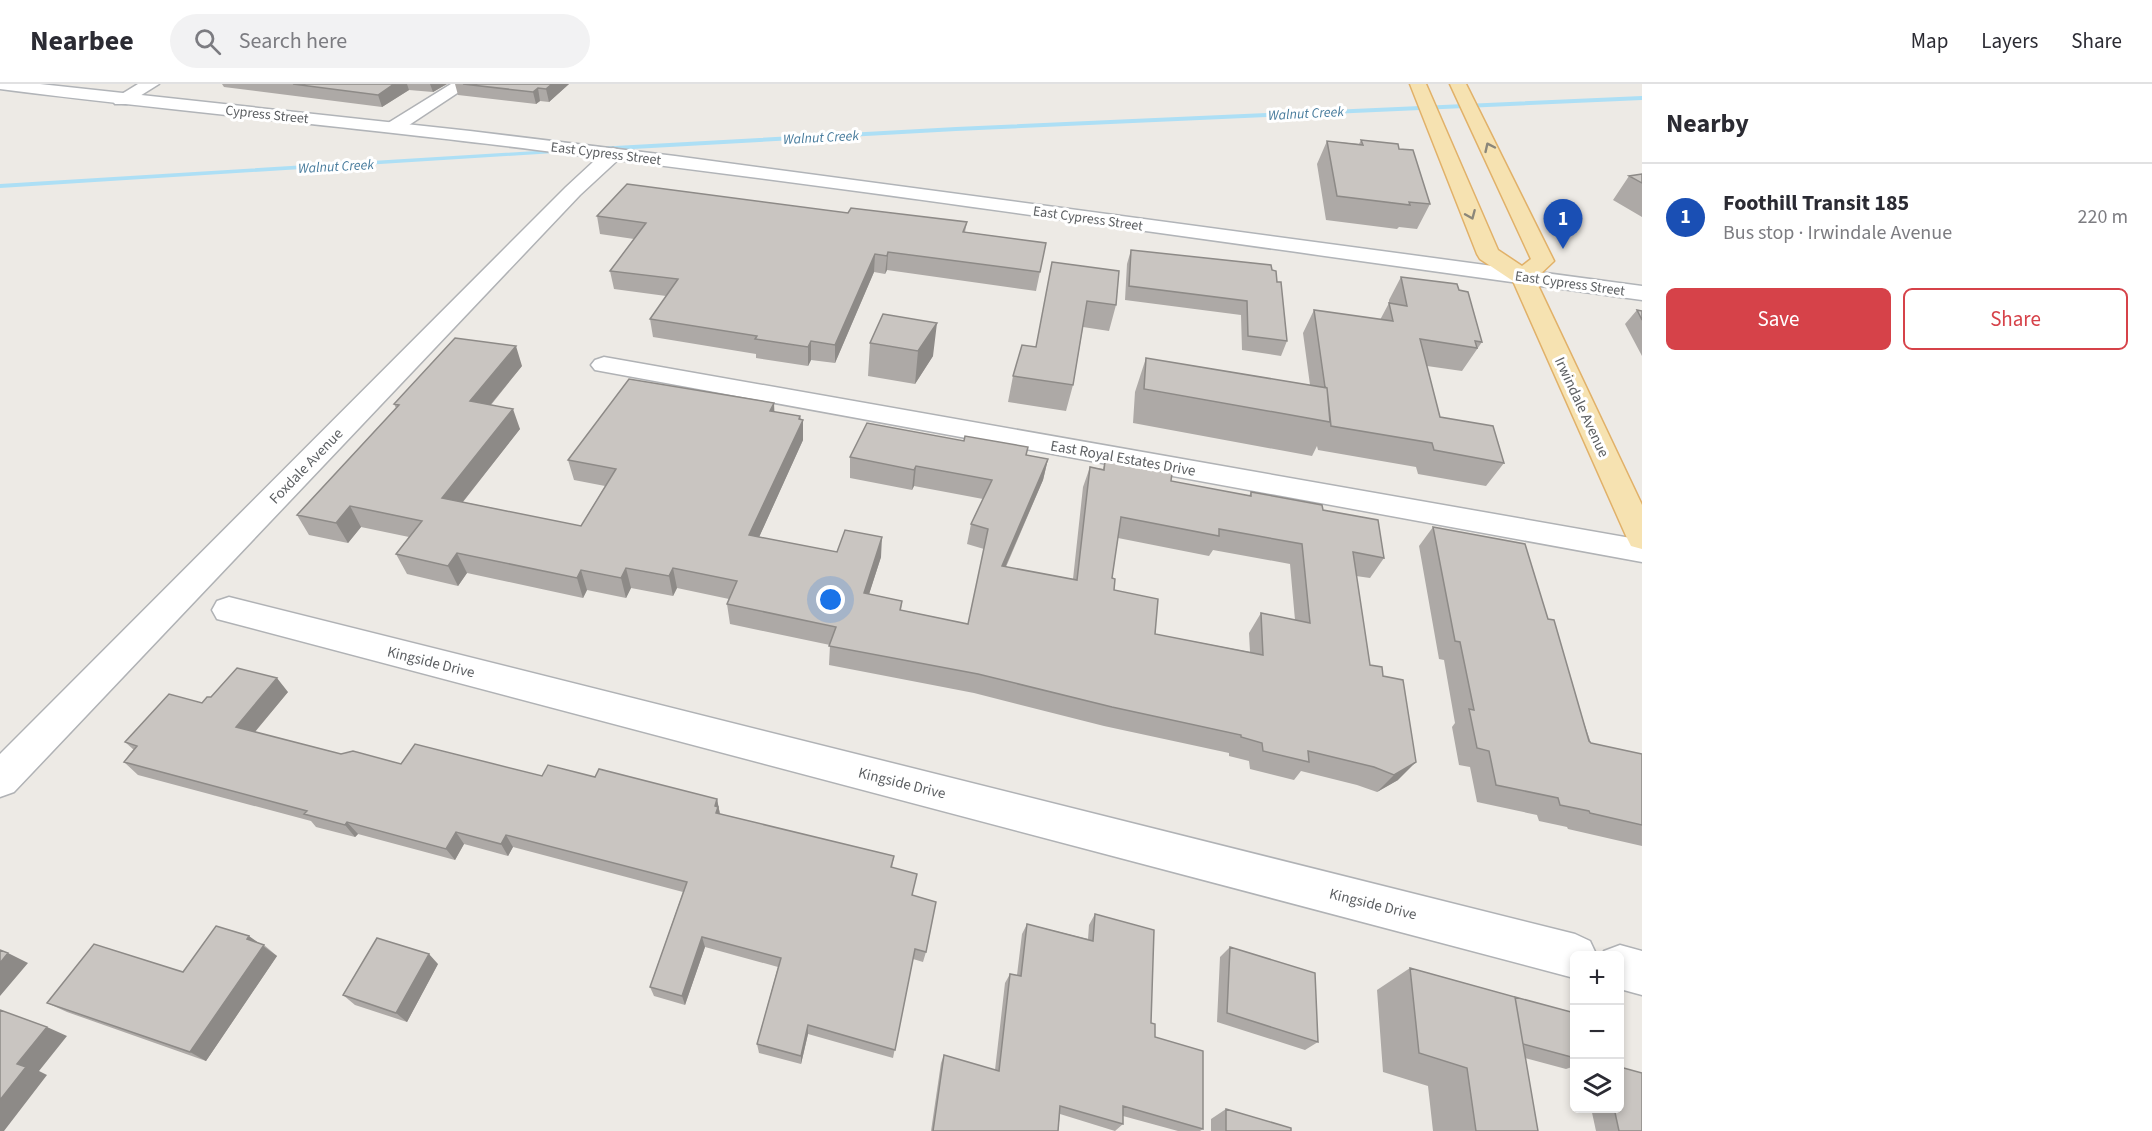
<!DOCTYPE html>
<html lang="en">
<head>
<meta charset="utf-8">
<style>
  :root { --surface:#fff; --page:#f2f2f3; --text:#2b2b33; --muted:#7c7c81; --line:#e1e1e2; --accent:#d64249 }
  body { margin:0; font-family:"Source Sans 3",sans-serif; background:var(--page); color:var(--text) }
  .controls { position:absolute; right:18px; bottom:18px; display:grid; overflow:hidden; border-radius:9px; box-shadow:0 3px 9px #0003 }
  .controls button { width:54px; height:54px; display:grid; place-items:center; padding:0; border:0; border-bottom:2px solid var(--line); background:var(--surface); color:var(--text); font:30px sans-serif }
  .you { position:absolute; left:831px; top:516px; width:21px; height:21px; margin:-15px; border:4px solid #fff; border-radius:50%; background:#1a73e8; box-shadow:0 0 0 9px #1a73e833 }
  .badge { display:grid; place-items:center; width:39px; height:39px; border-radius:50%; background:var(--accent); color:#fff; font-size:20px; font-weight:700 }
  .pin { position:absolute; translate:-50% -50px; filter:drop-shadow(0 2px 3px #0008) }
  .pin::after { content:''; position:absolute; top:32px; width:21px; height:18px; background:inherit; clip-path:polygon(0 0,100% 0,50% 100%) }
  .list { margin:0; padding:0; list-style:none }
  h2 { display:flex; justify-content:space-between; align-items:center; height:78px; margin:0; padding:0 24px; font-size:26px }
  h2 small { font-size:20px; font-weight:400; color:var(--muted) }
  .list li { display:grid; grid-template-columns:39px 1fr auto; gap:18px; align-items:center; box-sizing:border-box; height:108px; padding:0 24px; border-top:2px solid var(--line) }
  .list b { display:block; font-size:22px; white-space:nowrap }
  .list p { margin:0; font-size:20px; white-space:nowrap; color:var(--muted) }
  .list em { font-size:20px; font-style:normal; color:var(--muted) }
  .actions { display:flex; gap:12px; padding:18px 24px }
  .actions a { flex:1; padding:14px 0; border:2px solid var(--accent); border-radius:9px; text-align:center; font-size:21px; color:var(--accent) }
  .actions .main { background:var(--accent); color:#fff }
  .icon { flex:none; width:33px; height:33px; fill:none; stroke:currentColor; stroke-width:2; stroke-linecap:round; stroke-linejoin:round }
  .map { position:relative; flex:none; width:1642px; height:1047px; overflow:hidden }
  header { display:flex; align-items:center; gap:36px; box-sizing:border-box; height:84px; padding:0 30px; background:var(--surface); border-bottom:2px solid var(--line) }
  header strong { font-size:28px }
  nav { display:flex; gap:33px; margin-inline-start:auto; font-size:21px }
  .search { width:420px; height:54px; background:var(--page); display:flex; align-items:center; gap:15px; box-sizing:border-box; padding:0 21px; border-radius:33px; color:var(--muted); font-size:22px }
  main { display:flex }
  aside { flex:1; background:var(--surface) }
  .map>svg:first-child { display:block }
</style>
</head>
<body>
<header>
<strong>Nearbee</strong>
<div class="search"><svg class="icon" aria-label="search" viewBox="0 0 24 24"><circle cx="10" cy="10" r="6"/><path d="M15 15l6 6"/></svg>Search here</div>
<nav><a>Map</a><a>Layers</a><a>Share</a></nav>
</header>
<main>
<div class="map">
<svg width="1642" height="1047" viewBox="0 0 1642 1047">
  <rect width="100%" height="100%" fill="#edeae5"/>
  <g fill="none" stroke-linecap="round" stroke-linejoin="round">
    <path fill="#addff5" fill-rule="evenodd" d="M1642,12V16L956,47L597,67L594,65L597,63L956,43Z
      M568,65L570,66V68L0,104V100Z"/>
    <defs>
      <path id="street" d="M138,0H159L127,20H115L112,16Z
        M451,0H471L400,47H388L385,43L388,39Z
        M613,64L620,66L623,70L620,74L580,111L14,708L0,713V670L566,103L606,66Z
        M604,273L1642,456V478L595,286L591,281L595,276Z
        M229,513L1575,850L1590,857L1597,872H1574V894L217,535L212,526L217,517Z
        M1620,861L1642,867V911L1620,905V872H1603L1604,867Z"/>
      <path id="secondary" d="M0,0H40L470,47L675,72L1642,202V216C1274,166 906,111 537,66C358,43 179,28 0,5Z"/>
      <path id="primary" d="M1410,0H1426L1498,166L1522,182L1531,175L1450,0H1466L1554,177L1535,195L1642,421V465L1631,462L1627,454L1513,197L1480,175L1477,170Z"/>
    </defs>
    <use href="#street" stroke="#b0b2b5" stroke-width="3"/>
    <use href="#secondary" stroke="#b1b4b8" stroke-width="3"/>
    <use href="#primary" stroke="#e1b169" stroke-width="3"/>
    <use href="#street" fill="#fff" fill-rule="evenodd"/>
    <use href="#secondary" fill="#fff" fill-rule="evenodd"/>
    <use href="#primary" fill="#f6e2b1" fill-rule="evenodd"/>
  </g>
  <path fill="#ada9a6" fill-rule="evenodd" d="M222,0H447L433,8L409,6L382,23L224,3Z
    M455,0H569L549,18L540,17L536,20L458,11Z
    M1361,56L1399,65L1430,120L1417,145L1399,143L1397,145L1326,136L1317,80L1327,57L1359,60Z
    M1642,90V133L1613,116L1629,92Z
    M848,129L967,138L965,148L1046,159L1036,207L887,186L885,190L874,188L835,279L811,276L808,282L756,274V270L653,253L650,235L666,212L614,205L610,187L634,155L600,150L597,132Z
    M1131,166L1272,186L1277,198L1287,257L1281,272L1242,266L1241,231L1125,216L1127,180Z
    M1119,187L1116,221L1109,247L1083,243L1073,301L1066,327L1008,318L1013,292L1035,263Z
    M1401,193L1459,206L1482,258L1462,287L1427,282L1440,333L1504,379L1486,402L1418,390L1416,383L1318,366L1317,362L1312,372L1133,339L1135,308L1146,274L1310,301L1303,249L1314,226L1380,236L1389,219V216Z
    M1637,226L1642,227V272L1625,240Z
    M883,230L933,272L915,300L868,292L870,259Z
    M522,282L491,321L520,345L463,418L581,442L605,402L574,396L568,376L774,328L800,332L803,356L759,453L837,468L881,473L869,510L902,517L901,526L968,540L984,465L967,460L971,440L983,415L914,402L912,406L850,394V373L1026,371L1048,375L1043,396L1006,483L1073,495L1083,403L1090,383L1103,385L1105,377L1171,397L1249,412L1251,408L1323,426L1384,474L1370,494L1356,492L1370,581L1398,696L1377,708L1357,701L1301,687L1294,696L1250,685L1249,677L1229,672V669L1104,642L974,609L829,581L830,561L730,540L727,520L729,515L677,504L673,512L631,504L626,514L587,506L583,514L467,489L458,502L407,490L396,470L409,453L361,443L348,459L309,451L297,431L396,324L394,320ZM1118,454L1209,472L1213,466L1290,480L1295,536L1261,529L1249,549L1250,568L1155,550L1114,506L1112,494Z
    M1433,443L1548,535L1591,659L1642,670V762L1568,745L1567,743L1539,737L1537,731L1477,718L1470,683L1459,681L1452,643L1455,639L1444,576L1439,575L1419,462Z
    M288,608L255,648L341,670L401,680L542,692L595,693L717,715L720,730L894,772L892,783L913,811L926,868L923,878L913,875L893,974L808,950L801,980L759,969L757,960L778,883L705,863L685,921L654,912L650,903L683,808L513,763L508,772L464,760L455,776L358,750L355,753L316,743L311,737L138,691L124,678L134,666L125,658L202,619L211,613Z
    M1095,830L1151,939L1155,953L1203,1045L1200,1047H1178L1123,1032V1040L1115,1047L1060,1030L1058,1047H931L941,979L944,971L995,986L1005,899L1010,890L1017,891L1022,850L1027,840L1088,855L1089,841Z
    M261,860L264,861L277,872L206,977L67,928L47,919L183,888Z
    M1230,863L1318,958L1305,966L1217,938L1220,873Z
    M438,880L407,938L355,921L343,911Z
    M1410,884L1515,913L1575,929V982L1566,985L1525,974L1538,1047H1433L1428,1002L1383,988L1377,906Z
    M1591,1024H1620L1642,1047H1596Z
    M1226,1025L1291,1047H1211V1035Z"/>
  <path fill="#8d8a87" d="M394,0H407L409,6L382,23L378,11Z
    M430,0H447L433,8Z
    M552,0H569L549,18L546,5Z
    M538,4L540,17L536,20L533,8Z
    M888,168L887,186L885,190L887,172Z
    M875,170L874,188L835,279V261Z
    M937,239L933,272L915,300L918,267Z
    M811,257V276L808,282V263Z
    M516,262L522,282L477,337L470,317Z
    M774,319L775,340L770,327Z
    M513,325L520,345L450,434L442,414Z
    M800,332L801,340L803,336V356L751,471L749,451Z
    M1048,375L1043,396L997,502L1002,482Z
    M916,382L914,402L912,406L914,386Z
    M350,422L361,443L348,459L336,439Z
    M882,453L881,473L863,529L864,509Z
    M457,469L467,489L458,502L448,482Z
    M626,484L631,504L626,514L621,494Z
    M673,484L677,504L673,512L669,492Z
    M581,486L587,506L583,514L577,494Z
    M277,594L288,608L248,656L236,643Z
    M1416,678L1398,696L1377,708L1394,691Z
    M717,715L721,736L718,741L715,722Z
    M347,738L358,750L355,753L345,741Z
    M456,748L464,760L455,776L446,765Z
    M506,751L513,763L508,772L501,760Z
    M249,852L277,872L206,977L190,968Z
    M702,853L705,863L685,921L682,912Z
    M8,869L28,879L0,912V879Z
    M429,870L438,880L407,938L396,929Z
    M808,941V950L801,980V972Z
    M47,943L67,952L39,987L47,991L4,1047H0V1016L17,980Z"/>
  <path fill="#c9c5c1" stroke="#8d8a87" stroke-width="1.5" fill-rule="evenodd" d="M293,0H394L378,11Z
    M463,0H552L546,5L538,4L533,8Z
    M1361,56L1398,60L1399,65L1413,66L1430,120L1409,118L1410,121L1337,112L1327,57L1363,61Z
    M1642,90V99L1629,92Z
    M627,100L848,129L851,124L967,138L963,148L1046,159L1040,188L888,168L887,172L875,170L835,261L811,257L808,263L755,255L757,252L650,235L678,195L610,187L646,139L597,132Z
    M1131,166L1271,181L1272,186L1276,187L1277,198H1281L1287,257L1248,252L1247,217L1129,202Z
    M1052,178L1119,187L1116,221L1087,217L1073,301L1013,292L1022,261L1036,263Z
    M1401,193L1457,200L1459,206L1468,208L1482,258L1475,257L1477,264L1420,255L1440,333L1493,342L1504,379L1434,366L1432,359L1331,342L1327,304L1325,303L1314,226L1393,237L1389,219L1407,222Z
    M1637,226L1642,227V236Z
    M883,230L937,239L918,267L870,259Z
    M455,254L516,262L470,317L513,325L442,414L581,442L616,385L568,376L629,295L774,319L770,327L800,332L799,335L803,336L749,451L837,468L845,446L882,453L864,509L902,517L900,526L968,540L988,445L971,440L992,396L916,382L914,386L850,373L867,339L964,357L965,352L1028,363L1026,371L1048,375L1002,482L1077,496L1090,383L1104,386L1105,377L1172,389L1171,397L1251,412V408L1322,421L1323,426L1378,436L1384,474L1353,468L1370,581L1382,583L1383,592L1403,596L1416,678L1394,691L1374,683L1308,667L1309,678L1263,667L1262,659L1241,653V651L1112,623L978,590L829,562L836,543L727,520L737,497L673,484L669,492L626,484L621,494L581,486L577,494L457,469L448,482L396,470L422,437L350,422L336,439L297,431L399,321L394,320ZM1121,433L1219,452V445L1302,460L1310,539L1261,529L1263,571L1155,550L1158,515L1114,506L1115,495L1112,494Z
    M1146,274L1327,304L1330,338L1144,305Z
    M1433,443L1525,460L1548,535L1554,536L1589,657L1591,659L1642,670V741L1590,729L1589,727L1560,721L1558,714L1496,701L1489,667L1477,664L1469,625L1474,626L1460,558L1455,557Z
    M237,584L277,594L236,643L341,670L353,667L401,680L415,660L542,692L548,681L595,693L599,685L717,715L715,722L718,723L716,729L894,772L891,783L917,790L912,811L936,818L926,868L915,865L895,966L808,941L801,972L757,960L781,874L702,853L682,912L650,903L687,798L506,751L501,760L456,748L446,765L347,738L345,741L304,730L307,727L124,678L137,662L125,658L169,610L202,619L207,613H211Z
    M1095,830L1154,846L1151,939L1155,940V953L1203,967V1045L1123,1022V1040L1060,1022L1058,1047H933L944,971L999,987L1010,890L1021,892L1027,840L1093,857Z
    M216,842L249,852L247,855L264,861L190,968L47,919L94,860L183,888Z
    M377,854L429,870L396,929L343,911Z
    M1230,863L1315,889L1318,958L1227,929Z
    M0,866L8,869L0,879Z
    M1410,884L1515,913L1538,1047H1476L1467,984L1419,969Z
    M1515,913L1575,929V974L1523,960Z
    M0,926L47,943L17,980L26,983L0,1016Z
    M1620,983L1642,989V1047H1619L1614,1024H1620Z
    M1226,1025L1291,1044V1047H1226Z"/>
  <defs><path id="oneway-chevron" d="M-2-3.5L2.5 0L-2 3.5" fill="none" stroke-width="1.6" stroke-linecap="round" stroke-linejoin="round" transform="scale(1.5)"/></defs>
  <g stroke="#8b877a">
    <use href="#oneway-chevron" transform="translate(1489 63) rotate(-115)"/>
    <use href="#oneway-chevron" transform="translate(1471 131) rotate(67)"/>
  </g>
  <g text-anchor="middle" stroke-width="6" stroke-linejoin="round" paint-order="stroke">
    <g font-size="14" font-style="italic" fill="#487c9d" stroke="#fff">
      <text transform="translate(1306 29) rotate(-3)" y="5">Walnut Creek</text>
      <text transform="translate(821 53) rotate(-3)" y="5">Walnut Creek</text>
      <text transform="translate(336 82) rotate(-3)" y="5">Walnut Creek</text>
    </g>
    <g font-size="14" fill="#5d6063" stroke="#fff">
      <text transform="translate(267 30) rotate(6)" y="5">Cypress Street</text>
      <text transform="translate(606 69) rotate(7)" y="5">East Cypress Street</text>
      <text transform="translate(1088 134) rotate(8)" y="5">East Cypress Street</text>
      <text transform="translate(1570 199) rotate(8)" y="5">East Cypress Street</text>
    </g>
    <g font-size="15" fill="#5d6063" stroke="#fff">
      <text transform="translate(1582 323) rotate(65)" y="5">Irwindale Avenue</text>
      <text transform="translate(1123 374) rotate(10)" y="5">East Royal Estates Drive</text>
      <text transform="translate(306 382) rotate(-46)" y="5">Foxdale Avenue</text>
      <text transform="translate(431 578) rotate(14)" y="5">Kingside Drive</text>
      <text transform="translate(902 699) rotate(14)" y="5">Kingside Drive</text>
      <text transform="translate(1373 820) rotate(14)" y="5">Kingside Drive</text>
    </g>
  </g>
</svg>
<div class="controls">
<button>+</button>
<button>−</button>
<button><svg class="icon" aria-label="layers" viewBox="0 0 24 24"><path d="M12 4l9 5-9 5-9-5zM3 14l9 5 9-5"/></svg></button>
</div>
<div class="you"></div>
<div class="pin badge" style="left:1563px;top:165px;background:#1a4fb4">1</div>
</div>
<aside>
<h2>Nearby<small></small></h2>
<ul class="list">
<li><span class="badge" style="background:#1a4fb4">1</span><div><b>Foothill Transit 185</b><p>Bus stop · Irwindale Avenue</p></div><em>220 m</em></li>
</ul>
<div class="actions"><a class="main">Save</a><a>Share</a></div>
</aside>
</main>
</body>
</html>
